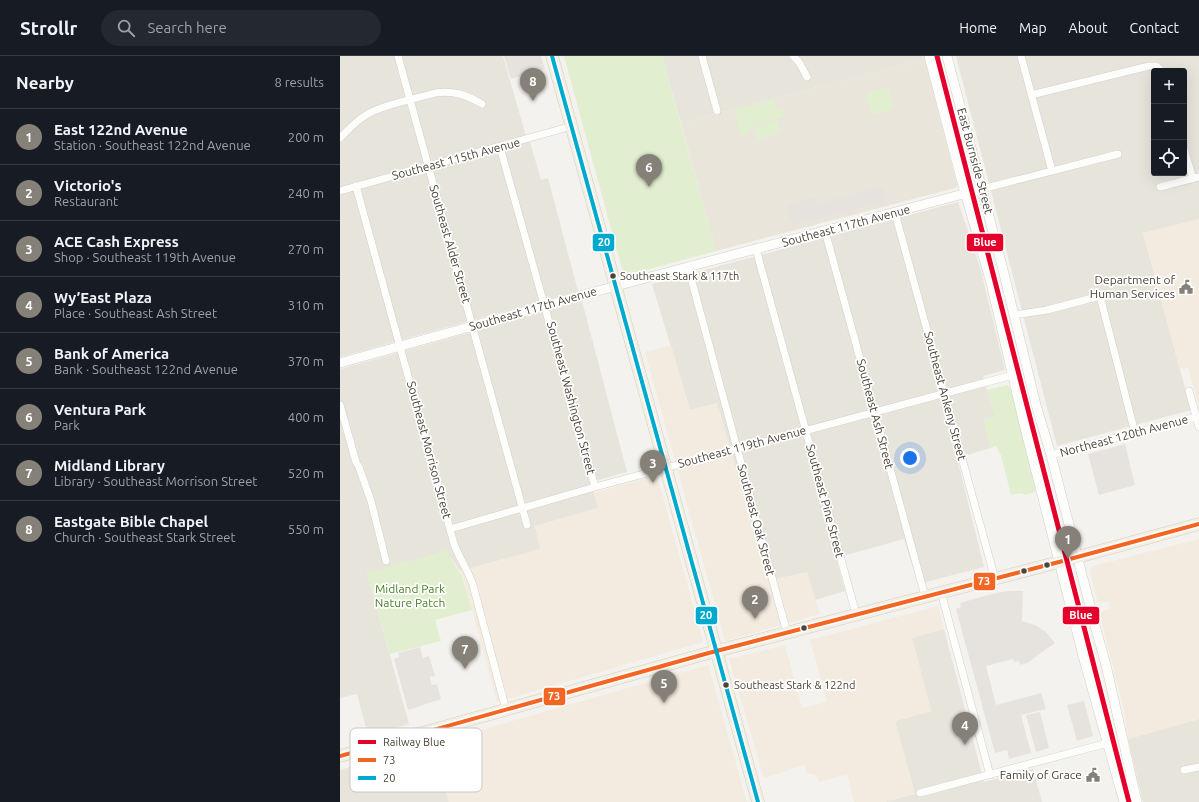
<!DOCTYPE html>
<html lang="en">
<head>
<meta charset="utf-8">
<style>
  :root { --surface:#171b24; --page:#242831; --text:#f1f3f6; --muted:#9ea1a6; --line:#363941; --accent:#868178 }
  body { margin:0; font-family:Ubuntu,sans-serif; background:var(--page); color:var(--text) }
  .controls { position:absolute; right:12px; top:12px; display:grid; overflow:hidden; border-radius:4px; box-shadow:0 4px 16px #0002 }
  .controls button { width:36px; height:36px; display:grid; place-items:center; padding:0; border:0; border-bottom:1px solid var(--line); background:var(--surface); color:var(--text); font:20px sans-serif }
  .you { position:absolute; left:570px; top:402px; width:14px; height:14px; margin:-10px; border:3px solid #fff; border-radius:50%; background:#1a73e8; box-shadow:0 0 0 6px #1a73e833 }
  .badge { display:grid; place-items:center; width:26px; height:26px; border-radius:50%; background:var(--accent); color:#fff; font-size:13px; font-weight:700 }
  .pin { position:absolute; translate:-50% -33px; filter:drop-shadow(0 1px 2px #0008) }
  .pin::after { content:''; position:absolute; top:21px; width:14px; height:12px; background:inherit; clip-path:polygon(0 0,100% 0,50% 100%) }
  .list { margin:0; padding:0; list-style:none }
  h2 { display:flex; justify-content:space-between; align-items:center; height:52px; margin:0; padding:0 16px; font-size:17px }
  h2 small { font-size:13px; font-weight:400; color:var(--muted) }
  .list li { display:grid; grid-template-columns:26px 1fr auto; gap:12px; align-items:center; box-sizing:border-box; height:56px; padding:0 16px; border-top:1px solid var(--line) }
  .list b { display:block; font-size:15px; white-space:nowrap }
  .list p { margin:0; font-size:13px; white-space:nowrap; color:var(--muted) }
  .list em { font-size:13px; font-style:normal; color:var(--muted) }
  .icon { flex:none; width:22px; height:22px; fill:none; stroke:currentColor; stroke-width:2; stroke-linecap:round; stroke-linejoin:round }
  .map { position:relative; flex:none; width:859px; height:746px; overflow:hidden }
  header { display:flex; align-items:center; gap:24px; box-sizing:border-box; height:56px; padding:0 20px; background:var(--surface); border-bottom:1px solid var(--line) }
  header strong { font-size:19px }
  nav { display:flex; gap:22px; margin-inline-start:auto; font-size:14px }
  .search { width:280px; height:36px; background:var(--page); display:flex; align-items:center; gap:10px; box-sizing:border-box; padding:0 14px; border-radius:22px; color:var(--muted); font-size:15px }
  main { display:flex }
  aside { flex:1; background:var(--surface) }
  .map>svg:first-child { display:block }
</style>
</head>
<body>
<header>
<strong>Strollr</strong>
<div class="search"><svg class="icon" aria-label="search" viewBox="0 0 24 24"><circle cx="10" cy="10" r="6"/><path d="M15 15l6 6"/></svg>Search here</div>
<nav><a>Home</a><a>Map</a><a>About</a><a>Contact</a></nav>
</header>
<main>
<aside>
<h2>Nearby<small>8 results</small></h2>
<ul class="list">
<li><span class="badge">1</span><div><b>East 122nd Avenue</b><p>Station · Southeast 122nd Avenue</p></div><em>200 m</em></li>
<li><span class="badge">2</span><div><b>Victorio's</b><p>Restaurant</p></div><em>240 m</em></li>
<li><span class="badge">3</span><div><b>ACE Cash Express</b><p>Shop · Southeast 119th Avenue</p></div><em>270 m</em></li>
<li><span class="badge">4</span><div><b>Wy’East Plaza</b><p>Place · Southeast Ash Street</p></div><em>310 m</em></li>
<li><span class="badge">5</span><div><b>Bank of America</b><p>Bank · Southeast 122nd Avenue</p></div><em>370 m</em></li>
<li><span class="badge">6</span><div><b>Ventura Park</b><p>Park</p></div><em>400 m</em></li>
<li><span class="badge">7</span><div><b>Midland Library</b><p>Library · Southeast Morrison Street</p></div><em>520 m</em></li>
<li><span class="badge">8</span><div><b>Eastgate Bible Chapel</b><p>Church · Southeast Stark Street</p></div><em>550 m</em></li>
</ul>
</aside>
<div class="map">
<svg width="859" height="746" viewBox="0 0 859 746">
  <rect width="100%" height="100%" fill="#f4f2ee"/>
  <path fill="#e7e4dc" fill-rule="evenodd" d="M0,0H163L188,87L190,86L201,124L208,122L238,235L0,301Z
    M322,0H584L585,3L341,67Z
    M616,0H859V163L803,177L851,354L717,390ZM814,15H844V117H814Z
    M618,146L640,211L665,314L643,320L655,361L644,364L651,392L617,402L644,511L578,528L564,483L496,502L505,535L475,544L467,516L428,525L377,347L350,354L312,228Z
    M242,245L287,416L251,426L258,452L195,470L201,493L120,515L109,499L27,517L69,668L28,679L17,638L0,642V313Z
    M604,573L644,726L693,713L702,746H544L575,738L555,665L591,655L572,582Z
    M859,663V746H803L788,683Z
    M64,696L72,726L101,717L109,746H0V714Z"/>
  <path fill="#f3ebdf" d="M859,163V352L848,312L840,313L803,177Z
    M331,289L350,354L377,347L428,525L467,516L480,558L385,585L305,296Z
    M317,419L363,586L157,646L124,524L120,515L200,493L195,470L258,452L254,437Z
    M859,483V663L788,683L784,654L759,556L770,553L768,545L758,547L750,516L753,510Z
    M598,550L604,573L572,582L591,655L555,665L575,738L544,746H514L507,718L479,726L476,719L467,717L464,709L424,722L389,603L445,589L462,652L487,646L470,584Z
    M368,609L407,746H109L101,718L72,726L64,696Z"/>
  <path fill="#eae5da" d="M585,3L617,129L615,132L376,195L341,67Z"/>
  <path fill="#e1eecf" d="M224,0H322L376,195L284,220Z
    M548,31L554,53L532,59L526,37Z
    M434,43L437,55L442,53L444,61L413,69L414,74L409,75L410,78L401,80L394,54Z
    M437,64L441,77L418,84L415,70Z
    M667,329L670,332L675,349L685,393L695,430V436L685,439L682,437L671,439L661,399L656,390L651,392L644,364L655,361L647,334Z
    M108,494L111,503L122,520L132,554L95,564L101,585L50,598L27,517Z"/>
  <path fill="#e6e3df" d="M164,0H201L205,13L171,23Z
    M542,131L546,146L455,169L453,164H450L446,149L475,141L477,148Z
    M785,388L795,429L759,439L748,398Z
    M668,535H683L682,565L695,569L706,576L715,587L687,607L680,609L679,605L674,606L673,603L646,610L656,649L701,637L706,653L681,659L691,697L669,703L667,694L655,697L616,553L621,551L620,547L652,538Z
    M80,591L83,602L89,600L95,620L90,621L92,629L97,628L101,643L68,654L54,603L59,601L58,597Z
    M744,645L753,680L737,685L727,649Z
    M700,656L709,692L696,696L686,659Z"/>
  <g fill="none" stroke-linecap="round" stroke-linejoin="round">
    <defs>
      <path id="minor" d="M58,0L187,469
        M362,0L377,55
        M453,0L459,6L467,21
        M681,0L712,115
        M691,39L809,10H816L822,15
        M0,82C8,74 16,65 26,59C42,49 75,43 95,37C113,34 127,39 142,48
        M160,91L255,431
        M844,93L853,123
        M16,130L114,488C119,502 128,514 133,529L166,654
        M820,131L859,121
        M642,133L778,98
        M0,135L232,70
        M555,157L655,523
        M485,175L585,540
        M416,193L516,558
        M348,211L447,577
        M674,259L707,254L760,240L795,377
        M849,335L859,371
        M0,349L16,406L19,411L31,445L46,505
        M711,399L856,361
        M110,473L255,431L673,319
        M601,536L650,719
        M844,714L859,711
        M580,737L768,687"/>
      <path id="tertiary" d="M589,0L622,126L651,227L684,368L743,600L784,746
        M607,0L663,214L696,349L711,399L756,573L766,609L797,746
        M0,307L276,230L642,133"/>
      <path id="primary" d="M212,0L418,746
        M0,700L365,598L719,506L859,468"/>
    </defs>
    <use href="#minor" stroke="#d2d0cb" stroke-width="8"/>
    <use href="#tertiary" stroke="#d2d0cb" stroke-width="10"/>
    <use href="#primary" stroke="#d6cebb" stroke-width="13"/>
    <use href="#minor" stroke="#fdfdfc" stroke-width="7"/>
    <use href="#tertiary" stroke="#fdfdfc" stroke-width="9"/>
    <use href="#primary" stroke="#f2efe6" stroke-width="12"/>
    <defs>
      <path id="bus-1" d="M0,700L365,598L719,506L859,468"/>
      <path id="bus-2" d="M212,0L418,746"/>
    </defs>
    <use href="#bus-1" stroke="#fff" stroke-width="7"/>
    <use href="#bus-2" stroke="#fff" stroke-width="7"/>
    <use href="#bus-1" stroke="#f26522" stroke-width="4"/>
    <use href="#bus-2" stroke="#00a9ce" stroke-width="4"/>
    <defs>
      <path id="rail-1" d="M597,0L789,746"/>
    </defs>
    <use href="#rail-1" stroke="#fff" stroke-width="8"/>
    <use href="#rail-1" stroke="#e4002b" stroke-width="5"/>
  </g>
  <defs>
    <symbol id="civic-bare" viewBox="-9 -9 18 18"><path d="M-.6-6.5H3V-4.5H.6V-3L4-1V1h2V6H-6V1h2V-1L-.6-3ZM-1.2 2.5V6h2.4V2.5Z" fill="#868178" stroke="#fff" stroke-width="2.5" paint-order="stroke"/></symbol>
  </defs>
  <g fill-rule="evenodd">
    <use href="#civic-bare" x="836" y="221" width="20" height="20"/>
    <use href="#civic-bare" x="743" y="709" width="20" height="20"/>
  </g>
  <g fill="#4b4439" stroke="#fff" stroke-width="1.5">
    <circle cx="273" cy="220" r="3.5"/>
    <circle cx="707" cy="509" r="3.5"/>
    <circle cx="684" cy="515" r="3.5"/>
    <circle cx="464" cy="572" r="3.5"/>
    <circle cx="386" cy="629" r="3.5"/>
  </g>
  <g text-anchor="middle" stroke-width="3.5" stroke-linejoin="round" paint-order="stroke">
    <g font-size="11" fill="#4b4439" stroke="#fff" text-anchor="start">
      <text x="280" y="224">Southeast Stark &amp; 117th</text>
      <text x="394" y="633">Southeast Stark &amp; 122nd</text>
    </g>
    <g font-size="12" fill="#4b4439" stroke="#fff">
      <text transform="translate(116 103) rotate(-15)" y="4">Southeast 115th Avenue</text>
      <text transform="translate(635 105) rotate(75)" y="4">East Burnside Street</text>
      <text transform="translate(506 170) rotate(-15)" y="4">Southeast 117th Avenue</text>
      <text transform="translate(110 188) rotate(74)" y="4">Southeast Alder Street</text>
      <text transform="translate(193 253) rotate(-16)" y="4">Southeast 117th Avenue</text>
      <text transform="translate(605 340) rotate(75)" y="4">Southeast Ankeny Street</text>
      <text transform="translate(231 342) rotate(75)" y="4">Southeast Washington Street</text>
      <text transform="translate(535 358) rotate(75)" y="4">Southeast Ash Street</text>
      <text transform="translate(784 380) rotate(-15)" y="4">Northeast 120th Avenue</text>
      <text transform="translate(402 391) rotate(-15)" y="4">Southeast 119th Avenue</text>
      <text transform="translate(89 394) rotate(75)" y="4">Southeast Morrison Street</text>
      <text transform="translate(485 445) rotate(75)" y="4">Southeast Pine Street</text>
      <text transform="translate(416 464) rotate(75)" y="4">Southeast Oak Street</text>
    </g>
    <g font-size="12" fill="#4b4439" stroke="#fff" text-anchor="end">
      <text x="835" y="228">Department of<tspan x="835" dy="14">Human Services</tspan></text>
      <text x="742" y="723">Family of Grace</text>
    </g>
    <g font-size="12" fill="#4a7f2a" stroke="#fff">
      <text x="70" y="537">Midland Park<tspan x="70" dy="14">Nature Patch</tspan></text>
    </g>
  </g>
  <rect x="10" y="672" width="132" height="64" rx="6" fill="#fff" stroke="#c9c7c4" stroke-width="1"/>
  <rect x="18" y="684" width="18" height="4" fill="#e4002b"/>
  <rect x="18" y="702" width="18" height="4" fill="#f26522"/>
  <rect x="18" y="720" width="18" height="4" fill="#00a9ce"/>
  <g font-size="11" fill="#4b4439">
    <text x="43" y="690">Railway Blue</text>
    <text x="43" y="708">73</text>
    <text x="43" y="726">20</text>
  </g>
  <g stroke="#fff" stroke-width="1.5">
    <rect x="252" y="177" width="23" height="19" rx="4" fill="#00a9ce"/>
    <rect x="626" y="177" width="38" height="19" rx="4" fill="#e4002b"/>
    <rect x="633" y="516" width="23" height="19" rx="4" fill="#f26522"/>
    <rect x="722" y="550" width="38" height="19" rx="4" fill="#e4002b"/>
    <rect x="355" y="550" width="23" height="19" rx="4" fill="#00a9ce"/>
    <rect x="203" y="631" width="23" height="19" rx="4" fill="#f26522"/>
  </g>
  <g font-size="11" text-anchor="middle" font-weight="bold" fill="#fff">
    <text x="264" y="190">20</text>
    <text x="645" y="190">Blue</text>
    <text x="644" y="529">73</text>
    <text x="741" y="563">Blue</text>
    <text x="366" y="563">20</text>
    <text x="214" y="644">73</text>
  </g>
</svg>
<div class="controls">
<button>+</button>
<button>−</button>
<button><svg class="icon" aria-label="locate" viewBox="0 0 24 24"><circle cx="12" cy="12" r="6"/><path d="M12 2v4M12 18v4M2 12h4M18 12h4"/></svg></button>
</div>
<div class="you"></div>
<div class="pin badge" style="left:728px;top:503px">1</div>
<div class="pin badge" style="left:415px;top:563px">2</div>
<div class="pin badge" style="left:313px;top:427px">3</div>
<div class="pin badge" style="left:625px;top:689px">4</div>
<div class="pin badge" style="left:324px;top:647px">5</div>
<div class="pin badge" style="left:309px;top:131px">6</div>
<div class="pin badge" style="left:125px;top:613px">7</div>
<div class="pin badge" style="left:193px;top:45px">8</div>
</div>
</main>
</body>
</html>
